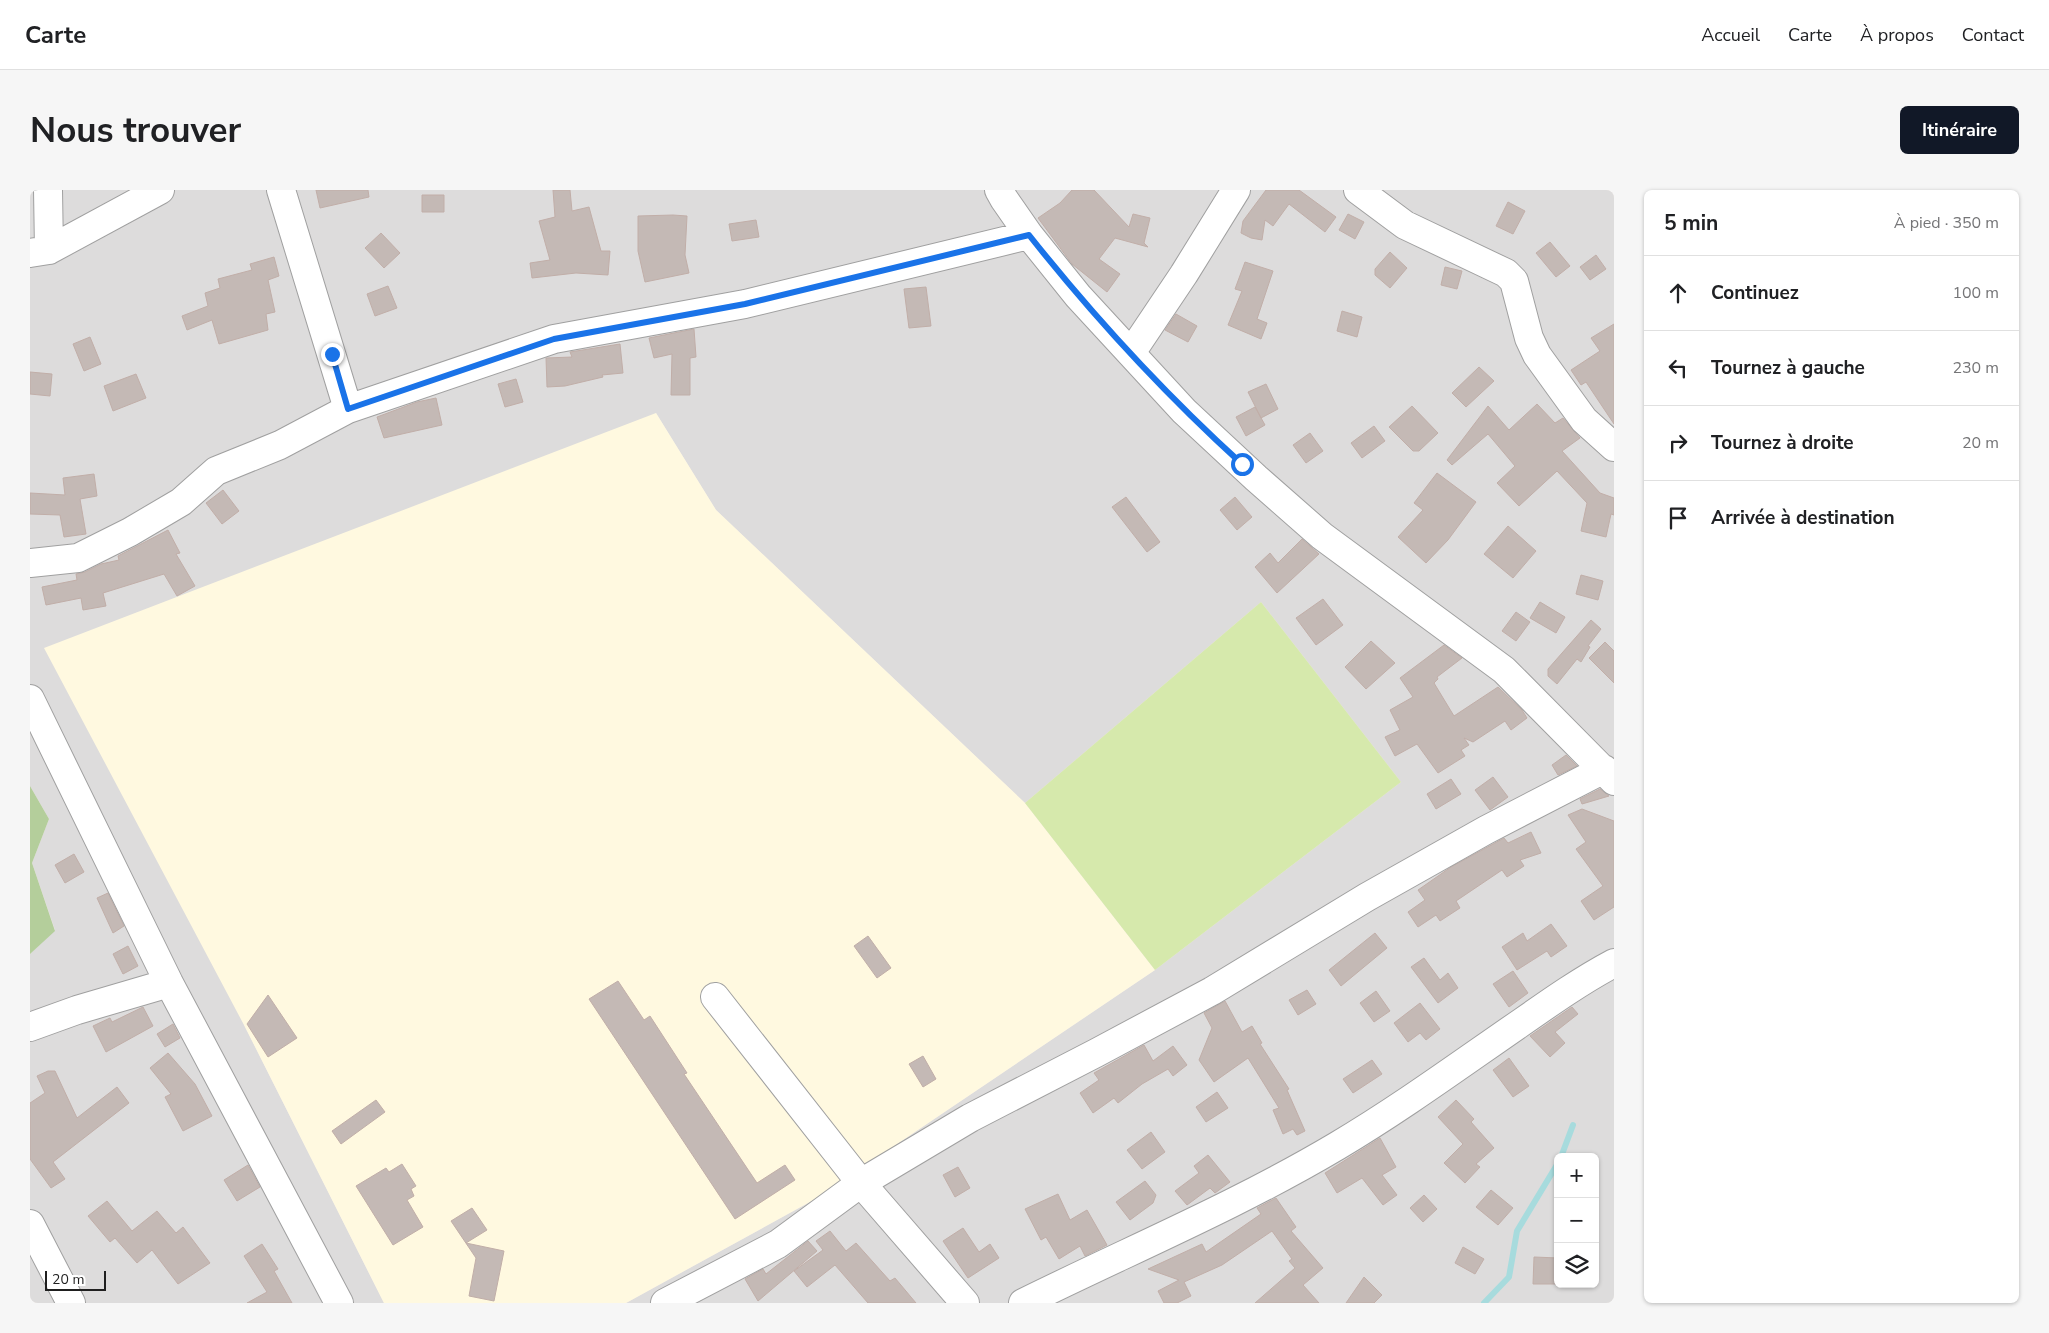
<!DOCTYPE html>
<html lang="fr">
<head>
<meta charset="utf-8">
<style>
  :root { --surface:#fff; --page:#f6f6f6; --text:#202124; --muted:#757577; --line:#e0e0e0; --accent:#111827 }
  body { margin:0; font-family:"Nunito Sans",sans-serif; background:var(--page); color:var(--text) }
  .controls { position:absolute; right:15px; bottom:15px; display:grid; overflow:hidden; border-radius:8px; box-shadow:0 1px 4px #0004 }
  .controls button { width:45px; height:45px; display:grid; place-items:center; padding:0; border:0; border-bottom:1px solid var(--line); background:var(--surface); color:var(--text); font:25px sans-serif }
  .scale { position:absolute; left:15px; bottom:12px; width:61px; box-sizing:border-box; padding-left:5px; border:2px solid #1f1f1f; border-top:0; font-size:14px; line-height:18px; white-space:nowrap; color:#1f1f1f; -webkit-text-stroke:4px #fff; paint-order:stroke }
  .stop { position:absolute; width:15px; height:15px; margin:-11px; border:4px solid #1a73e8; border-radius:50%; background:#fff }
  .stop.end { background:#1a73e8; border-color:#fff; box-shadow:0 1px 5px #0008 }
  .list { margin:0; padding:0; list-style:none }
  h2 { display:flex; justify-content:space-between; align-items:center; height:65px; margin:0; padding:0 20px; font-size:21px }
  h2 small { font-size:16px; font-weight:400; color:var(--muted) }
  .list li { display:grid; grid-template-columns:32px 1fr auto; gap:15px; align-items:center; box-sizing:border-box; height:75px; padding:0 20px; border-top:1px solid var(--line) }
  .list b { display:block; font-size:19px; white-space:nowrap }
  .list em { font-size:16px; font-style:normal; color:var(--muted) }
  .icon { flex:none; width:28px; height:28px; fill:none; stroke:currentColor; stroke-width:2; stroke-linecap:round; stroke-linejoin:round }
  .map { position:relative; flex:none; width:1584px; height:1113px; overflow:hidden; border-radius:8px }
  header { display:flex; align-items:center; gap:30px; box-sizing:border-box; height:70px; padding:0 25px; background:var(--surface); border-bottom:1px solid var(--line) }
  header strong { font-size:24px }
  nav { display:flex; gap:28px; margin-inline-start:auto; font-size:18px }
  .intro { display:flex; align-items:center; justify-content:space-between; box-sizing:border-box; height:120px; padding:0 30px }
  h1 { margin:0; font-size:35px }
  .button { padding:12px 22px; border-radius:8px; background:var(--accent); color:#fff; font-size:18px; font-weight:700 }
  main { display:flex; gap:30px; padding:0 30px }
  aside { flex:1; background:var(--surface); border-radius:8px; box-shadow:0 1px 4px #0004 }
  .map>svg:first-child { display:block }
</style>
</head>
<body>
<header>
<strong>Carte</strong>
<nav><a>Accueil</a><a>Carte</a><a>À propos</a><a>Contact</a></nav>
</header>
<div class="intro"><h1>Nous trouver</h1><a class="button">Itinéraire</a></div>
<main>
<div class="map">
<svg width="1584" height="1113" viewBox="0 0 1584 1113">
  <rect width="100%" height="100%" fill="#f0eae6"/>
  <path fill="#dddcdc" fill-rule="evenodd" d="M0,0H1584V1113H596L787,1008L1125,780L1371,592L1231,412L995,613L686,320L626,223L214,835L354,1113H0V764L25,740L2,673L19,629L0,596ZM1528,967H1565V1094H1528Z"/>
  <path fill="#fff9e0" d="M626,223L686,320L995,613L1125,780L787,1008L596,1113H354L214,835L14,458Z"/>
  <path fill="#d6e9ac" d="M1231,412L1371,592L1125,780L995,613Z"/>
  <path fill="#b4ce9b" d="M0,596L19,629L2,673L25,741L0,764Z"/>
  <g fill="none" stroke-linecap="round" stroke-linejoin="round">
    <path stroke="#a7dbdd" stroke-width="6" d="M1531,967L1543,935
      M1454,1113L1479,1087L1487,1041L1528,973"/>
  </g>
  <path fill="#c4b9b5" stroke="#c1aea8" d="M286,0H338L339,7L290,18Z
    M523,0H540L542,21L559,17L571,61H580L578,85L546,83L502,88L500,73L520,70L509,31L525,27Z
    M1042,0H1064L1099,37L1103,24L1120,28L1114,53L1118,57L1085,48L1069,69L1090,84L1077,102L1042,74L1008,28L1030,13Z
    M1236,0H1269L1306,27L1295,42L1259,14L1243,36L1235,30L1232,50L1221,48L1211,43L1213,31Z
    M392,5H414V22H392Z
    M1478,12L1495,21L1483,44L1466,36Z
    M1318,24L1334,32L1325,49L1309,40Z
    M643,25L657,26L655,65L659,83L615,92L608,61V26Z
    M726,30L729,47L702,51L699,34Z
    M351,43L370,63L354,78L335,58Z
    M1520,52L1540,76L1526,87L1506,63Z
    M1360,62L1377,78L1360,98L1345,85V79Z
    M1566,65L1576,79L1560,90L1550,77Z
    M244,67L249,86L238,90L245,122L236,124L238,140L189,154L182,130L157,140L152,126L178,116L175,103L190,98L188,89L222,80L220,74Z
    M1215,72L1243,81L1227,129L1237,133L1231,149L1198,135L1212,101L1205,99Z
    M1415,77L1432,81L1427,99L1411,95Z
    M358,96L367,118L345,126L337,104Z
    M896,97L901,136L879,138L874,99Z
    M1312,121L1332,127L1327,147L1307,141Z
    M1146,124L1167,136L1158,152L1135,140Z
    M1584,134V234L1556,192L1551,195L1541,180L1570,161L1561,148Z
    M664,139L666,167L660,168V205H641L642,164L624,168L619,148Z
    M60,147L71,174L54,181L43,154Z
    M590,154L593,183L572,185L573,187L535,196L517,197L516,168L542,167L540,162Z
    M1449,177L1464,191L1436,217L1422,203Z
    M0,182L22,184L20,206L0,204Z
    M106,184L116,208L83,221L74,196Z
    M486,189L493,212L475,217L468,194Z
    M1236,194L1248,219L1231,228L1218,202Z
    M406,208L412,235L354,248L347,227L387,212Z
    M1507,214L1525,233L1533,228L1550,248L1532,261L1570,303L1584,308V325L1581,324L1576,347L1551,341L1557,313L1527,281L1489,316L1467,293L1485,276L1458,244L1422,275L1417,270L1458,216L1479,240Z
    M1382,216L1408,243L1389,261H1383L1359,237Z
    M1225,217L1235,235L1216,246L1206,227Z
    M1344,236L1355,251L1332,268L1321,253Z
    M1280,243L1293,261L1276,273L1263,255Z
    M1407,283L1446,312L1418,350L1396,373L1368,347L1393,320L1384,313Z
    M64,284L67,306L50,309L56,344L34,347L30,325L0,324V303L35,305L33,288Z
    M193,300L209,321L192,334L176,313Z
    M1096,307L1130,352L1117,362L1082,317Z
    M1205,307L1222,327L1207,340L1190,320Z
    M1478,336L1506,361L1483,388L1454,364Z
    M138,340L150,363L146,364L165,396L147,406L134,384L73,403L76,416L53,420L51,408L16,415L12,397L47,390L46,384L55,382L71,374L89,370L88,366Z
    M1272,349L1289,364L1247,403L1225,377L1240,363L1248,373Z
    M1551,385L1573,391L1568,410L1546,404Z
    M1293,409L1313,435L1286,455L1266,428Z
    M1510,412L1535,427L1526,443L1500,428Z
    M1486,422L1500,432L1486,451L1472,441Z
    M1561,430L1571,439L1558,456L1560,457L1551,472L1547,469L1527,494L1518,486V479Z
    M1341,451L1365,473L1336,499L1315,477Z
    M1575,452L1584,461V493L1559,468Z
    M1414,455L1432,468L1407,487L1408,489L1404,493L1424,526L1468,497L1492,520L1497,528L1481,540L1475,531L1443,552L1434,548L1439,555L1431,560L1435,566L1408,583L1387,554L1365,566L1355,547L1370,540L1360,520L1383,507L1370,488Z
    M1536,565L1547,576L1528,585L1522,575Z
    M1463,587L1478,607L1460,620L1445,600Z
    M1421,589L1431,604L1406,619L1397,604Z
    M1570,599L1579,606L1552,614L1550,609Z
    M1552,619L1584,631V717L1564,730L1551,711L1573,696L1546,659L1556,652L1538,625Z
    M1501,642L1511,663L1490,670L1494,676L1477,687L1472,680L1426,711L1430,718L1410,731L1406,725L1388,737L1378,722L1395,710L1388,700L1421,677L1474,648L1478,653Z
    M44,664L54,682L35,693L25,675Z
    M78,703L94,736L83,743L67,708Z
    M1521,734L1537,756L1521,767L1517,761L1487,780L1472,757L1493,743L1497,751Z
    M1345,743L1357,758L1311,796L1299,780Z
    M838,746L861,778L847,788L824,756Z
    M98,756L108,776L93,784L83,764Z
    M1394,768L1410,790L1418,783L1428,798L1408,813L1381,777Z
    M1483,781L1498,803L1479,817L1463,794Z
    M588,791L614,830L620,826L657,883L654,884L727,993L755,975L765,990L705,1029L559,809Z
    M1277,800L1286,814L1268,825L1259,810Z
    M1346,801L1360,821L1344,832L1330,813Z
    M238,805L267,848L238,867L217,834Z
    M1195,811L1212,842L1222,836L1232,853L1230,854L1259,899L1257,900L1275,941L1267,945L1263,939L1253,944L1243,920L1249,918L1218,868L1184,892L1169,870L1182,838L1174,823Z
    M1390,813L1410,839L1396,850L1390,843L1378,852L1364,833Z
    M113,817L123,836L76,862L63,836L80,828L82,832Z
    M1542,817L1548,824L1525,842L1535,853L1520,867L1500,846Z
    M143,834L150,848L135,857L127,844Z
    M1114,855L1123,871L1143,856L1157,875L1143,886L1138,879L1112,894L1088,913L1084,908L1063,923L1050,903L1069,890L1064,883Z
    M138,863L165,894L182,926L153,941L135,907L141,904L120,878Z
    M893,866L906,889L893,897L879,874Z
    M1479,868L1499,896L1483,907L1463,880Z
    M1342,870L1352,884L1323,903L1313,889Z
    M18,881H25L47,928L87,897L99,913L23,972L35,989L21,998L0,969V913L15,903L7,886Z
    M1187,902L1198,918L1176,932L1166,917Z
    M346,910L355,922L311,954L302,941Z
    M1426,910L1444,929L1441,932L1464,958L1446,974L1450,977L1435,993L1414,973L1433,954L1408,927Z
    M1121,942L1135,962L1112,979L1097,960Z
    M1350,948L1366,977L1352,985L1367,1005L1353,1015L1332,988L1307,1003L1295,983Z
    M1178,965L1200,992L1185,1003L1180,998L1157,1015L1145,1001L1169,983L1164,976Z
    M372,974L386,996L381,999L384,1006L377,1010L393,1037L363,1055L326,996L356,978L359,982Z
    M218,975L230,997L207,1011L194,990Z
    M928,977L940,998L925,1007L913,985Z
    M1115,991L1126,1005L1123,1013L1100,1030L1086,1012Z
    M1461,1000L1483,1018L1468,1035L1446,1017Z
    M1028,1004L1040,1030L1057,1020L1077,1055L1055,1066L1050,1056L1029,1069L1016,1047L1011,1050L995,1019Z
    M1394,1005L1407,1019L1393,1032L1380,1018Z
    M1246,1008L1266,1037L1261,1041L1293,1078L1273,1095L1289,1113H1225L1265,1078L1259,1071L1262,1069L1242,1041L1192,1075L1154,1092L1161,1106L1147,1113H1134L1128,1101L1149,1090L1118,1079L1172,1054L1176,1062L1231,1024L1227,1018Z
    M77,1011L102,1041L127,1021L146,1043L153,1037L180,1073L148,1094L122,1060L107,1073L85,1048L80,1052L58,1026Z
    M442,1018L457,1040L436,1053L474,1061L464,1111L439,1106L446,1068L421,1031Z
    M933,1038L949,1062L960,1054L969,1068L938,1088L913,1051Z
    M800,1041L816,1061L826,1053L860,1091L865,1088L886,1113H838L805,1075L777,1097L764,1081L793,1060L786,1051Z
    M778,1051L787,1061L728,1111L715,1089L733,1079L736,1084Z
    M232,1054L248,1079L244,1081L262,1113H217L237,1102L214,1066Z
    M1433,1057L1454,1069L1445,1084L1425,1073Z
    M1504,1067L1528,1068V1094H1503Z
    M1334,1087L1352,1105L1344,1113H1316Z"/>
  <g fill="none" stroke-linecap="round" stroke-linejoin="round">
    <defs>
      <path id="minor" d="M18,0L19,60
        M251,0L318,219
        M969,0L974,9L999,45L1048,106L1154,221L1226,288L1292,346L1474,480L1584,591
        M1328,0L1375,35L1476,83L1484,91L1499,148L1507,165L1554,230L1584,257
        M0,63L19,60L130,0
        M1101,163L1154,84L1206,0
        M0,373L48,368L100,342L151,312L186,281L250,255L318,219L524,149L715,114L999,45
        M0,509L139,793L309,1113
        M685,807L831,993L935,1113
        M0,837L47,820L139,793
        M0,1034L41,1113
        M635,1113L748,1054L831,993L940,928L1066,863L1182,801L1337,707L1456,640L1574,579
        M993,1113C1098,1061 1206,1016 1307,956C1371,918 1431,874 1492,832C1522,811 1552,790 1584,773"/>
    </defs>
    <use href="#minor" stroke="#a0a0a0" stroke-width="30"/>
    <use href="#minor" stroke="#fff" stroke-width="28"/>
  </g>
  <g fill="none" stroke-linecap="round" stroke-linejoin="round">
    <path stroke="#1a73e8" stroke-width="6" d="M302,164L318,219L524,149L715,114L999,45C1064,127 1135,204 1212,274"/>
  </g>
</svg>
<div class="controls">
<button>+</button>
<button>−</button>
<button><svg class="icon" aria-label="layers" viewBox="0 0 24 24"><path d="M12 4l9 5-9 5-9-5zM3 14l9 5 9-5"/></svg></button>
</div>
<div class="scale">20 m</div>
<div class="stop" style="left:1212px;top:274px"></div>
<div class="stop end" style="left:302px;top:164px"></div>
</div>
<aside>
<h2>5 min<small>À pied · 350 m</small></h2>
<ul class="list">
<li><svg class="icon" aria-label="ahead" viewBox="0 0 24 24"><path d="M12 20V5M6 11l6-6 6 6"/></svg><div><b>Continuez</b></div><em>100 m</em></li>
<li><svg class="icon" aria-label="left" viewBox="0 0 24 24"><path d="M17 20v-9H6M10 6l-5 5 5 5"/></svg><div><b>Tournez à gauche</b></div><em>230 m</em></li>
<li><svg class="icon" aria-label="right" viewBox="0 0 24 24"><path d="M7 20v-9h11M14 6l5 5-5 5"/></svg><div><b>Tournez à droite</b></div><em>20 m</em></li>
<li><svg class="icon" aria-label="arrive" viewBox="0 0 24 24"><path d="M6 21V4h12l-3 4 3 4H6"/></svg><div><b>Arrivée à destination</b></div></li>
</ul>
</aside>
</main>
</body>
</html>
